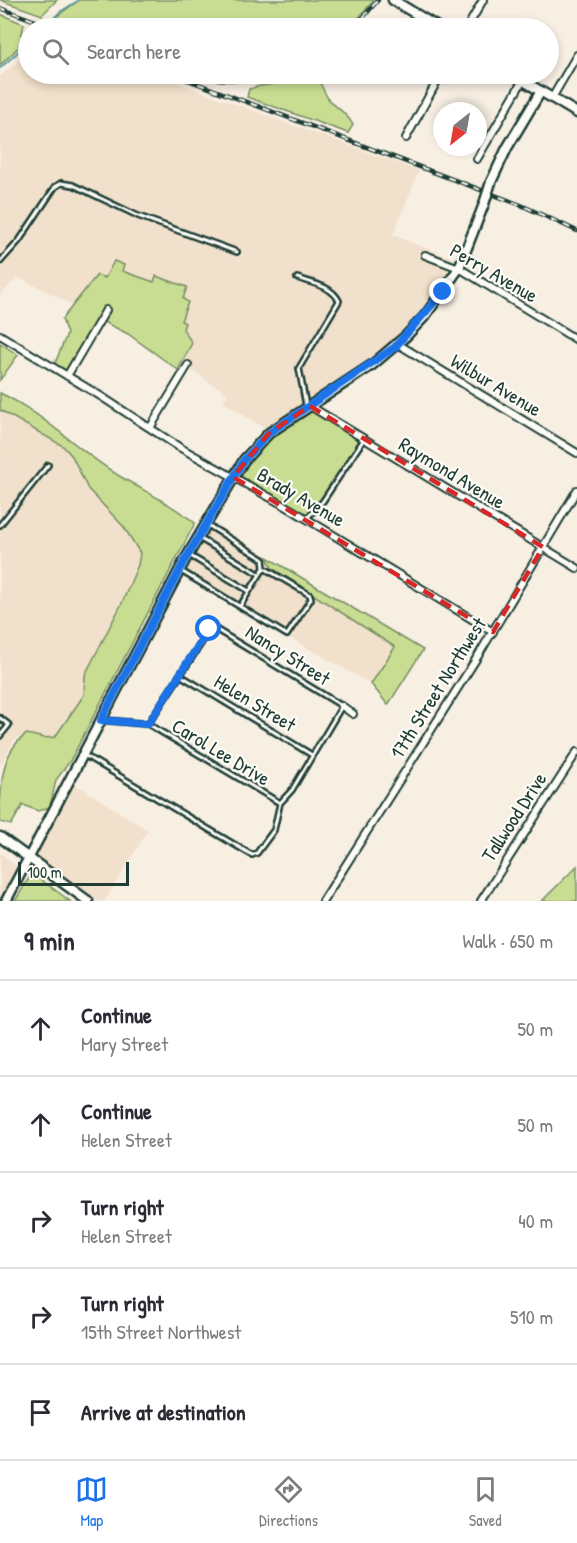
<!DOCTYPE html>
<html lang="en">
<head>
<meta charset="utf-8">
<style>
  :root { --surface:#fff; --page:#f7f7f7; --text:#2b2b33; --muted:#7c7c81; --line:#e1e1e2; --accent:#1a73e8 }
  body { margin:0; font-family:"Patrick Hand",sans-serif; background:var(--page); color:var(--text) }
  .compass { position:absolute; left:433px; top:102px; width:54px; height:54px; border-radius:50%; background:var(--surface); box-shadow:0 3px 9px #0003; rotate:211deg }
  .scale { position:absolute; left:18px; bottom:15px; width:111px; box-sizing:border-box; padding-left:6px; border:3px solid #1f3d34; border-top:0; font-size:16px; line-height:21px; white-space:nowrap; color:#1f3d34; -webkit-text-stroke:4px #fdfcf7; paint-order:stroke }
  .stop { position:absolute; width:18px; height:18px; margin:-14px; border:4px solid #1a73e8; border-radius:50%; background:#fff }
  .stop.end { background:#1a73e8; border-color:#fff; box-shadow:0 2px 6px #0008 }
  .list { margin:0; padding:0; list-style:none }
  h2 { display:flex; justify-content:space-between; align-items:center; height:78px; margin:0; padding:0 24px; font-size:26px }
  h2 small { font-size:20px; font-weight:400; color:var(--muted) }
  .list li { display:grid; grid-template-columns:39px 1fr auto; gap:18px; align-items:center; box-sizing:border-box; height:96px; padding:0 24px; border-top:2px solid var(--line) }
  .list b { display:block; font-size:22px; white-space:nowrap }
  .list p { margin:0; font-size:20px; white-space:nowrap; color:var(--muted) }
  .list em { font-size:20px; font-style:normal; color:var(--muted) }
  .icon { flex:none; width:33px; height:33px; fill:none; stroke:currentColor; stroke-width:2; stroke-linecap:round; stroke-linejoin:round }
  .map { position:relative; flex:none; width:577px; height:901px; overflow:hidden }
  .search { position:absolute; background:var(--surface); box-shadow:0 3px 9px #0003; left:18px; right:18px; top:18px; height:66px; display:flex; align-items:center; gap:15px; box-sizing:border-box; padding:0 21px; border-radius:33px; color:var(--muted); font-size:22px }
  .sheet { height:558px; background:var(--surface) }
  nav { display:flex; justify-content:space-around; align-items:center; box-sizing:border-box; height:84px; border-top:2px solid var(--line); background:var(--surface); font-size:16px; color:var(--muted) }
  nav a { display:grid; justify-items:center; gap:3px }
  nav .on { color:var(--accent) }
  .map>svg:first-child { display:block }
</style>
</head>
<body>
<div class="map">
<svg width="577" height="901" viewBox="0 0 577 901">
  <rect width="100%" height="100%" fill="#f8efe3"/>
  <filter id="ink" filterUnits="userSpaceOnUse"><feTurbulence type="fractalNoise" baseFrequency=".0167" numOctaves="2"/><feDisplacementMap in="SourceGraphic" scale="12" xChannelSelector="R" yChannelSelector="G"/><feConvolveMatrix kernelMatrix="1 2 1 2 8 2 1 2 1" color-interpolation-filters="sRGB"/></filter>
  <g filter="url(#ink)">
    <path fill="#f1e0cb" d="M28,53V74H153L419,171L393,235L454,259L429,306L410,327L369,361L268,430L223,402L228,394L182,364L192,343L180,321L188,302L182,300L187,287L156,277L154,282L122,271L111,262L105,278L97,276L73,305L18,277L0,295V76Z
      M0,410L63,446L72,456L88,489L124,527L140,553L138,565L122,603L85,675L84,695L75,710L55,737L44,738L27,734L14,740L0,766Z
      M210,521L267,557L272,568L395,647L371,684L181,576Z
      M72,782L148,830L105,901H92L32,858Z
      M0,853L16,866L1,901H0Z"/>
    <path fill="#c9dd92" stroke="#748d63" stroke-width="1.5" d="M0,0H57L42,15Z
      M79,0H374L350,28H72L52,20Z
      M0,14L24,24L19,47L0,65Z
      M311,74C322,79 322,92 330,101C339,110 347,113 353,125L348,133L247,97L249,89C270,82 292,85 311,74Z
      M114,261L124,265L122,271L154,282L156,276L187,287L183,299L188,302L181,321L185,323L183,329L192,343L178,370L128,334L100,320L67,376L53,368L67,334L62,319L97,275L105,278Z
      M0,343L18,355L0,380Z
      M0,393C45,414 78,451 121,477C146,492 172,504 195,523L70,761L56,780L50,807L38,811L23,805L11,825L0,822C0,789 0,751 27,734L44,738L55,737L84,695L85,675L122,603L138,565L140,553L124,527L88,489L72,456L63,446L0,410Z
      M309,408L361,440L322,499L306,517L237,476L259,446Z
      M267,557L423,650L388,705L371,684L395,647L272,568Z
      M577,866V901H542Z
      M32,873L70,901H15Z"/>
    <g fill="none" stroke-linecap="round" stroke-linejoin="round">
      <path stroke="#5c999a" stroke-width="2" d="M44,28L60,12L79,0
        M0,68L28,43"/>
      <defs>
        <path id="lane" d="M0,262L19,241L55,187L61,183L73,185L138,216L237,252
          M297,278C312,283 332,286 339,301L299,368L306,406
          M307,518L323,501L364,439
          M206,524L263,559L264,568L240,606
          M0,525L48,465
          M199,538L259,574
          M189,555L249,591
          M181,571L287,635L311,599L310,595L264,568
          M180,675L312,755
          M0,718L9,725L0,736
          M103,720L148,724L280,803
          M84,755L252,855L257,853L274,830L280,803L292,790L342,706L212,627L148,724"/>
        <path id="street" d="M467,28L483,0
          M552,98L577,55
          M406,138L441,74
          M477,159L523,80
          M425,255L459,268L577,340
          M0,335L102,397L179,447L289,508L493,632
          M398,344L577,453
          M67,376L106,310
          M310,406L577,568
          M150,428L188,365
          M342,706L353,714
          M323,901L478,656L577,490
          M481,901L577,752"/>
        <path id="secondary" d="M393,0L439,28
          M512,74L577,113
          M491,182L507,148L541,91
          M0,837L88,901
          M6,901L185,560L244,460L269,433L372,365L406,336L425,316L459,268L484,204"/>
      </defs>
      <use href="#lane" stroke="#1f3d34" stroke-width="8"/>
      <use href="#street" stroke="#1f3d34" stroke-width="10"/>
      <use href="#secondary" stroke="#1f3d34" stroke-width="13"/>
      <use href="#lane" stroke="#fdfcf7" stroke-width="3"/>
      <use href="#street" stroke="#fdfcf7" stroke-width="6"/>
      <use href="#secondary" stroke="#fdfcf7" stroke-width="8"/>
      <defs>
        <path id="rail" d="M0,8L55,28
          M354,28L378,0
          M172,74L521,205L577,231
          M197,76C227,82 254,81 284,74"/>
      </defs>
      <use href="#rail" stroke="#1f3d34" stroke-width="4.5"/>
      <use href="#rail" stroke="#fdfcf7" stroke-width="2" stroke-dasharray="7" stroke-linecap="butt"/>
      <defs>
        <path id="secondary-bridge" d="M484,204L491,182"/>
      </defs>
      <use href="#secondary-bridge" stroke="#1f3d34" stroke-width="13" stroke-linecap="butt"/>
      <use href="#secondary-bridge" stroke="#fdfcf7" stroke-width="8"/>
    </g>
  </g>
  <g fill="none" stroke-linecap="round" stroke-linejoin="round" filter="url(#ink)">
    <path stroke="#1a73e8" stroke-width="8" d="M209,629L148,724L101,720L185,560L244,460L269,433L395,347L443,292"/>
  </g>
  <path fill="none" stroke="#d62828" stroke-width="4.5" stroke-dasharray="12 8" stroke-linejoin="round" d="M310,406L543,547L493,632L233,477L269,433Z"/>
  <g text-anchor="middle" stroke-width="4.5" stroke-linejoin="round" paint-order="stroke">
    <g font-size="20" fill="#1f3d34" stroke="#fdfcf7">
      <text transform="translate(494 273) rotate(30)" y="7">Perry Avenue</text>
      <text transform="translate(496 385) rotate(31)" y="7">Wilbur Avenue</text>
      <text transform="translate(452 473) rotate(31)" y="7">Raymond Avenue</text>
      <text transform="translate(301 497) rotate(30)" y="7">Brady Avenue</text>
      <text transform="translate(288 655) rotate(32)" y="7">Nancy Street</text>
      <text transform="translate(438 688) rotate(-58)" y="7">17th Street Northwest</text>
      <text transform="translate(255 703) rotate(31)" y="7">Helen Street</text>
      <text transform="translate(221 752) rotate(31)" y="7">Carol Lee Drive</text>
      <text transform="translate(514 817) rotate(-57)" y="7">Tallwood Drive</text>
    </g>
  </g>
</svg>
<svg class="compass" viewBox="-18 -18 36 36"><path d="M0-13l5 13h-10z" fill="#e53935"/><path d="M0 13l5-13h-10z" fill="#7c7c81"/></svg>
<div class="scale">100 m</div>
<div class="stop" style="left:209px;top:629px"></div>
<div class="stop end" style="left:443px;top:292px"></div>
<div class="search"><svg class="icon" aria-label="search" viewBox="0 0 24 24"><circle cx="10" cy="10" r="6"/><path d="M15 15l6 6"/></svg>Search here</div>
</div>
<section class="sheet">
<h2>9 min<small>Walk · 650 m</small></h2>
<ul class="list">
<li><svg class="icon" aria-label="ahead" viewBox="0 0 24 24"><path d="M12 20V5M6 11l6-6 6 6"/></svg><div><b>Continue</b><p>Mary Street</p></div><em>50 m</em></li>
<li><svg class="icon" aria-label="ahead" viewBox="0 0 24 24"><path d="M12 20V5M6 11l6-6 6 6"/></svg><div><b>Continue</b><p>Helen Street</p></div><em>50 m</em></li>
<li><svg class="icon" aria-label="right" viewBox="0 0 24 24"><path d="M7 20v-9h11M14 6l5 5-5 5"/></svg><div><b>Turn right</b><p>Helen Street</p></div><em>40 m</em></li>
<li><svg class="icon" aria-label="right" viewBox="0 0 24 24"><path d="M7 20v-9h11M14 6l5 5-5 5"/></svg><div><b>Turn right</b><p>15th Street Northwest</p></div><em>510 m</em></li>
<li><svg class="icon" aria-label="arrive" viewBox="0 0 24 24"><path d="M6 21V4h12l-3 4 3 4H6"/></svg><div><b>Arrive at destination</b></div></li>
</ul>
</section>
<nav>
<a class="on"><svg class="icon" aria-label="map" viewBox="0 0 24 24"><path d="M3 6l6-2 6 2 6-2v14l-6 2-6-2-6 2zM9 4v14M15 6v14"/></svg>Map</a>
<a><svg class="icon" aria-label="directions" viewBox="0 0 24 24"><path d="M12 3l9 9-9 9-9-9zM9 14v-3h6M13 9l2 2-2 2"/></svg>Directions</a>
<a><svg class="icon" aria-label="saved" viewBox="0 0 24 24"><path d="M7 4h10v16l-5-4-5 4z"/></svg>Saved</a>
</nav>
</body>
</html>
